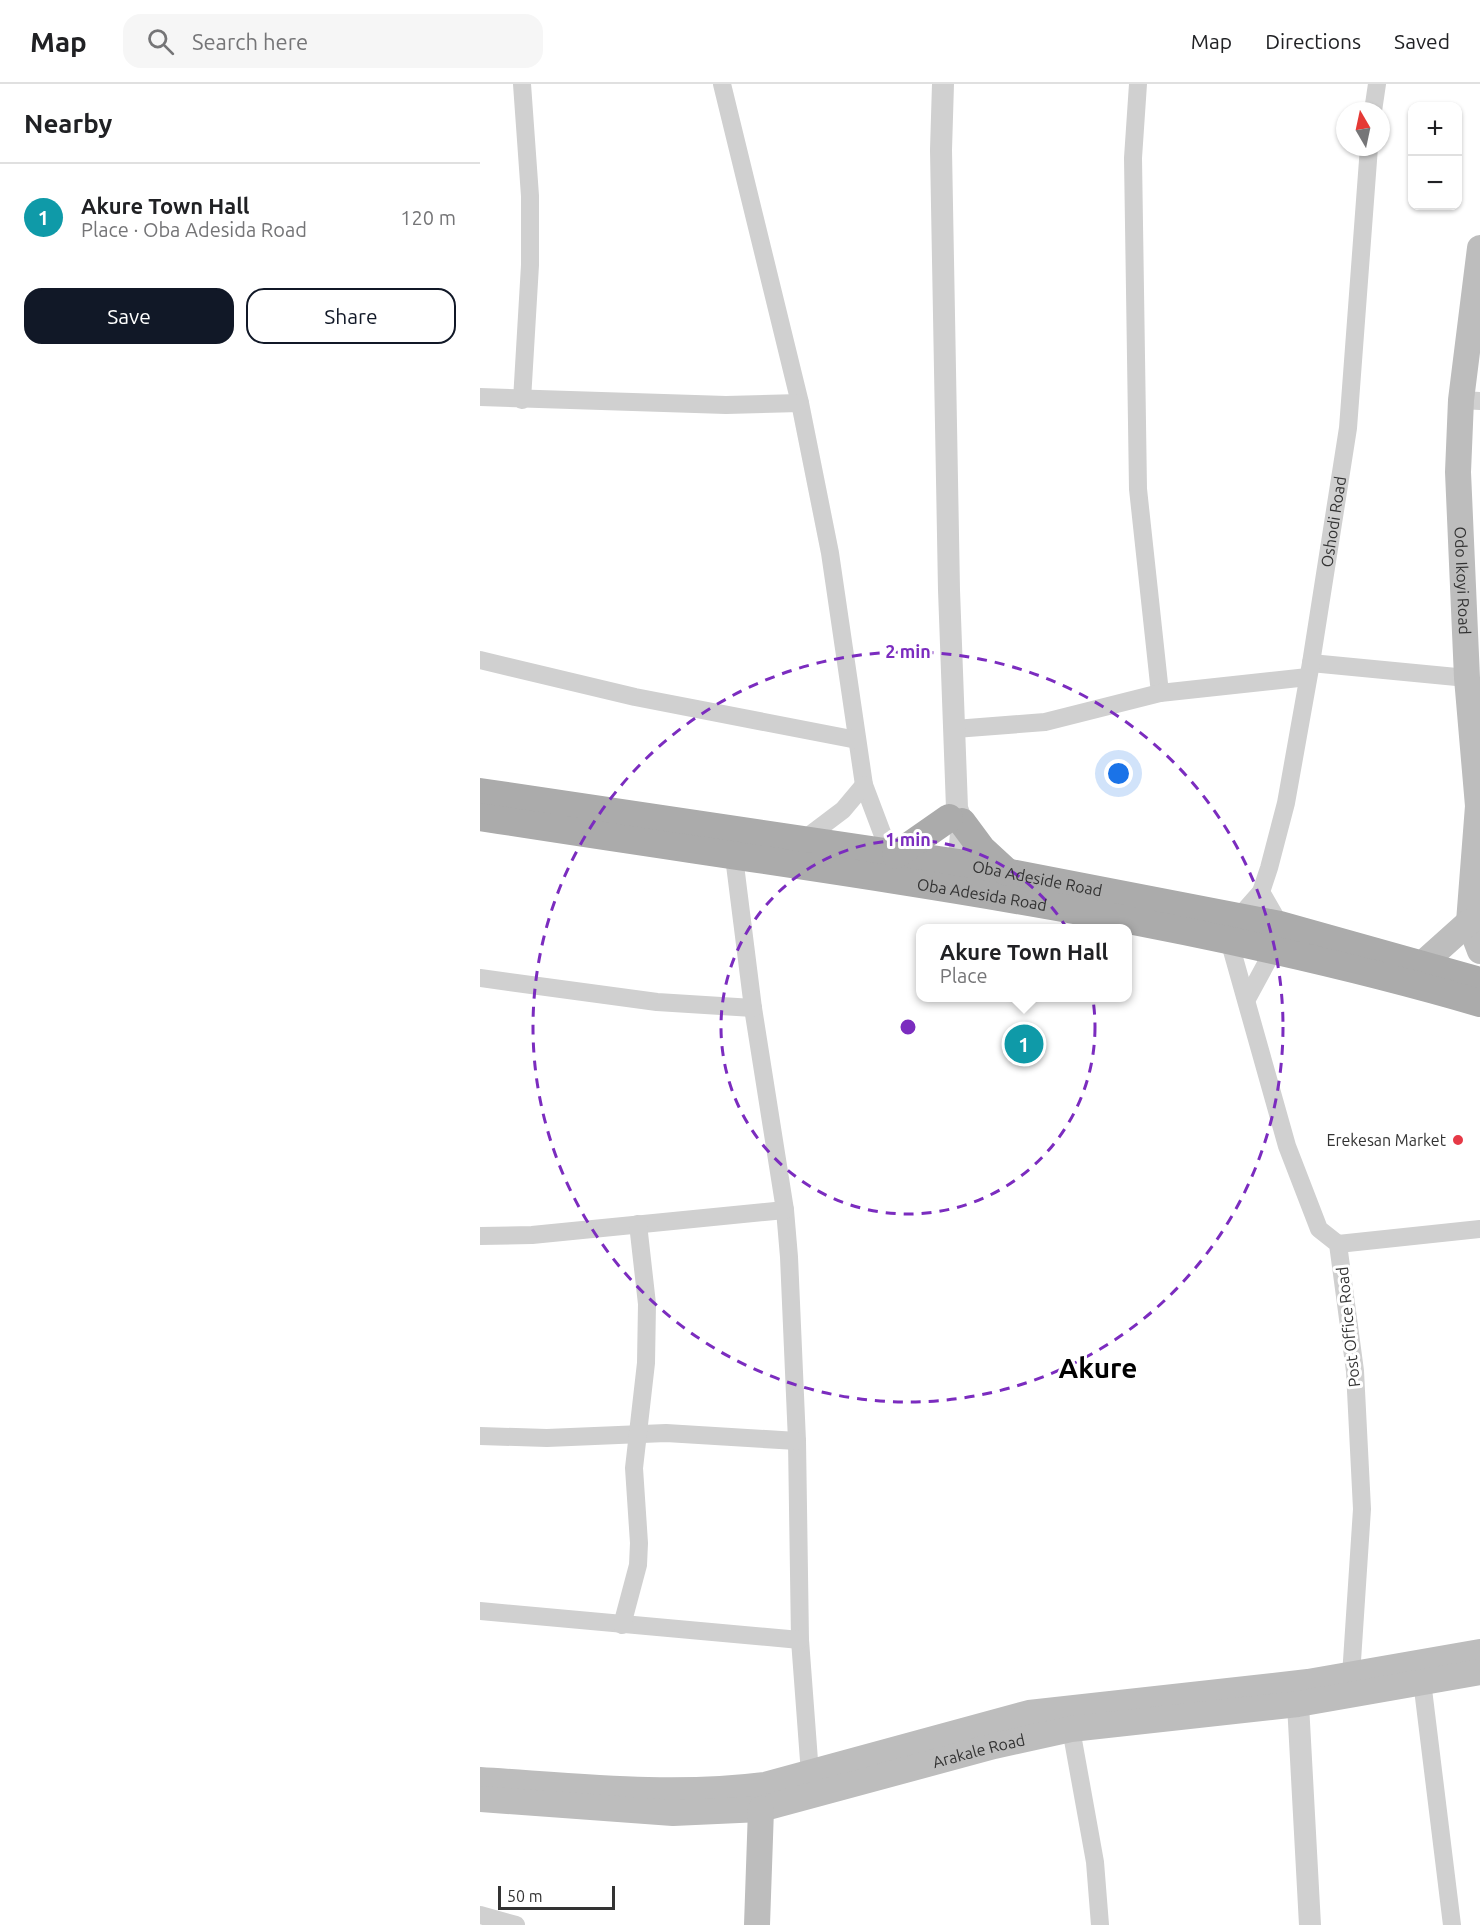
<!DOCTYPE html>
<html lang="en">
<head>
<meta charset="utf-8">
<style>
  :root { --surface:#fff; --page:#f6f6f6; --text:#202124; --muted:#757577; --line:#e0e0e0; --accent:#111827 }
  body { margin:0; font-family:Ubuntu,sans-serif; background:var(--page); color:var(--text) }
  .controls { position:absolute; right:18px; top:18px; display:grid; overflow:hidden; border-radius:12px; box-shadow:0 2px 4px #0004 }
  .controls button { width:54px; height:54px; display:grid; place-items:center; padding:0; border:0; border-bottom:2px solid var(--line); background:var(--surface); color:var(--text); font:30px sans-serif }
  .compass { position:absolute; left:856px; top:18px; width:54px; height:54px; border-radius:50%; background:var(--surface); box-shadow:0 2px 4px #0004; rotate:351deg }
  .scale { position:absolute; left:18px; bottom:15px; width:117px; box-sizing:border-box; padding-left:6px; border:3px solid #333; border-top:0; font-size:16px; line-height:21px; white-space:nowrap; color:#333; -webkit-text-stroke:4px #fff; paint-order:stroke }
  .you { position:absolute; left:639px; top:690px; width:21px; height:21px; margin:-15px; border:4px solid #fff; border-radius:50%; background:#1a73e8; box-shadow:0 0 0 9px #1a73e833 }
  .badge { display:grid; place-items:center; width:39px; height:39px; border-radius:50%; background:var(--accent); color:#fff; font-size:20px; font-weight:700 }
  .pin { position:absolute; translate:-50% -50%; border:3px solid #fff; box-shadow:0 2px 6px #0006 }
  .popup { position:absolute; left:436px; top:840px; width:216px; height:78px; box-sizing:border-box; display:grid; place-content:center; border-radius:12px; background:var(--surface); filter:drop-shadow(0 2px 4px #0005); font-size:20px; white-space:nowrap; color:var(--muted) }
  .popup b { font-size:22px; color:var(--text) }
  .popup::after { content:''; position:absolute; left:50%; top:100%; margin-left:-12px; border:12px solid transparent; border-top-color:var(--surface) }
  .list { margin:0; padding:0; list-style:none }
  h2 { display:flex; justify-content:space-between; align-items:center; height:78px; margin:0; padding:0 24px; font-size:26px }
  h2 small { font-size:20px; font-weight:400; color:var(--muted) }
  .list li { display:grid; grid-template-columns:39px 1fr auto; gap:18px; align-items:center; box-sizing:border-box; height:108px; padding:0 24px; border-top:2px solid var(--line) }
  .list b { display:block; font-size:22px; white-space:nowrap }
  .list p { margin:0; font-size:20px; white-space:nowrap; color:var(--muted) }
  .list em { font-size:20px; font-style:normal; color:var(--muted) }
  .actions { display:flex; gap:12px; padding:18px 24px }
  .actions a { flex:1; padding:14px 0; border:2px solid var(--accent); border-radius:18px; text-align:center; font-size:21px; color:var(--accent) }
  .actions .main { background:var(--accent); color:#fff }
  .icon { flex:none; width:33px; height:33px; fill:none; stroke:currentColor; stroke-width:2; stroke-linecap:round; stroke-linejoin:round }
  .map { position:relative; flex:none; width:1000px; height:1841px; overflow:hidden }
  header { display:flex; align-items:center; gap:36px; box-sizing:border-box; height:84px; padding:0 30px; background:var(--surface); border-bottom:2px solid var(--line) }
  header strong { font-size:28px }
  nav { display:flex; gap:33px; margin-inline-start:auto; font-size:21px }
  .search { width:420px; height:54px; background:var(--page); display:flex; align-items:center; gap:15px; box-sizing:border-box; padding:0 21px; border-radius:18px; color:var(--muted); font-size:22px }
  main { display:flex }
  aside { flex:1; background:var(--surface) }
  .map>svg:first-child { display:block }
</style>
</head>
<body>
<header>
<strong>Map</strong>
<div class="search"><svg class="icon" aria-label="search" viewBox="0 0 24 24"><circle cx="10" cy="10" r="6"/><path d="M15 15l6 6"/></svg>Search here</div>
<nav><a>Map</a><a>Directions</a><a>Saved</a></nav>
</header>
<main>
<aside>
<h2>Nearby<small></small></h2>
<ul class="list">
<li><span class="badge" style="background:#0f9aa8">1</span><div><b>Akure Town Hall</b><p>Place · Oba Adesida Road</p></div><em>120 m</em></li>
</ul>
<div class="actions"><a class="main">Save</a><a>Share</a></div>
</aside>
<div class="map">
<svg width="1000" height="1841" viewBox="0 0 1000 1841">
  <rect width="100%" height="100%" fill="#fff"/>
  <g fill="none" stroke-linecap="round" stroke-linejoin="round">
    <g stroke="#d0d0d0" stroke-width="18">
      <path d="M42,0L50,112V181L42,316"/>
      <path d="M242,0L320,319L350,469L384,701L410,770"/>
      <path d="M658,0L653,74L658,405L680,609"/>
      <path d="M893,27L897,0"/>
      <path d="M0,313L246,321L320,319"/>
      <path d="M981,316L1000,317"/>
      <path d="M0,576L155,613L377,656"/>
      <path d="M831,579L987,594"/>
      <path d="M475,645L565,638L680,609L828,593"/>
      <path d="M322,757L363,726L384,701"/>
      <path d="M254,773L273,924L305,1126L309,1173L317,1357L320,1556L330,1690"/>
      <path d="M0,894L177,918L273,924"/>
      <path d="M767,915L794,865L800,841L781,808"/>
      <path d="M0,1152L52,1151L305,1126"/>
      <path d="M858,1160L1000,1145"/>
      <path d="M0,1352L67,1354L186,1349L317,1357"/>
      <path d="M0,1527L320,1556"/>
      <path d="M142,1541L158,1481L159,1459L154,1384L166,1279L167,1220L158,1140"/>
      <path id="s1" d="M871,1592L882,1425L875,1287L858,1160L839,1145L807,1062L749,856L759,833L781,808L789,784L806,719L831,579L868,344L889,63"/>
      <path d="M942,1597L972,1841"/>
      <path d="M591,1645L615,1778L620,1841"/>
      <path d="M0,1831L36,1841"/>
    </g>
    <path stroke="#d0d0d0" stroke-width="22" d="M463,0L461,66L469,506L477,724L482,738L477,795
      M818,1620L830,1841"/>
    <g stroke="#bdbdbd" stroke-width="26">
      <path id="s2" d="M1000,164L981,316L978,388L987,594L998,722L989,838L1000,867"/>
      <path d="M941,881L989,838"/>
      <path d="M0,1696C95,1702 190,1713 285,1701L549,1629L828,1598L1000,1568"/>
      <path id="s3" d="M0,1715L193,1729L281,1725L514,1662L591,1645L818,1620L1000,1588"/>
      <path d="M277,1841L281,1725"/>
    </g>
    <g stroke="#ababab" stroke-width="28">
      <path id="s4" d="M0,708L479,779L800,841L1000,897"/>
      <path id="s5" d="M0,733C334,786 674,824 1000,919"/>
      <path d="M482,738L502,765L527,788"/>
      <path d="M416,771L469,734"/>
    </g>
  </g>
  <g fill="none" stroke="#7b2cbf" stroke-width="3" stroke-dasharray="10 8">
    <circle cx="428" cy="943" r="187"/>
    <circle cx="428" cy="943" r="375"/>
  </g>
  <circle fill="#e63946" stroke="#fff" stroke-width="2" cx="978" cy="1056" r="6"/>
  <g text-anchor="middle" stroke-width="6" stroke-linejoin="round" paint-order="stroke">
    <g font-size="16" fill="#333" stroke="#fff">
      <text dy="6" stroke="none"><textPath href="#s1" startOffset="1197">Oshodi Road</textPath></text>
      <text dy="6" stroke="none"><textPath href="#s2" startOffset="334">Odo Ikoyi Road</textPath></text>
      <text dy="6" stroke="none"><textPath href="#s4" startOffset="564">Oba Adeside Road</textPath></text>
      <text dy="6" stroke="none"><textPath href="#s5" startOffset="508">Oba Adesida Road</textPath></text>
      <text transform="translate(868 1243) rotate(-96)" y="6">Post Office Road</text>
      <text dy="6" stroke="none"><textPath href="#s3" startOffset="507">Arakale Road</textPath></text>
    </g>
    <g font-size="16" fill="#333" stroke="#fff" text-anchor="end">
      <text x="966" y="1062">Erekesan Market</text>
    </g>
    <g font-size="28" font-weight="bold" fill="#000" stroke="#fff">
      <text x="618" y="1294">Akure</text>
    </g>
  </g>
  <circle cx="428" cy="943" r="9" fill="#7b2cbf" stroke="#fff" stroke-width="3"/>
  <g font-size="18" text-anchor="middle" font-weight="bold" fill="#7b2cbf" stroke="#fff" stroke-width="6" stroke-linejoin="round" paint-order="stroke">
    <text x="428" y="574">2 min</text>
    <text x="428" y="762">1 min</text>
  </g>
</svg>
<div class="controls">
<button>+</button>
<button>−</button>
</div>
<svg class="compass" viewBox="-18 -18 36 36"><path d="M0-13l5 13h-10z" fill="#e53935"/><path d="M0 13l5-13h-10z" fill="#757577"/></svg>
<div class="scale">50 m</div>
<div class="you"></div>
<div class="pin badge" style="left:544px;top:960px;background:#0f9aa8">1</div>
<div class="popup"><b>Akure Town Hall</b>Place</div>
</div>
</main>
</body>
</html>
